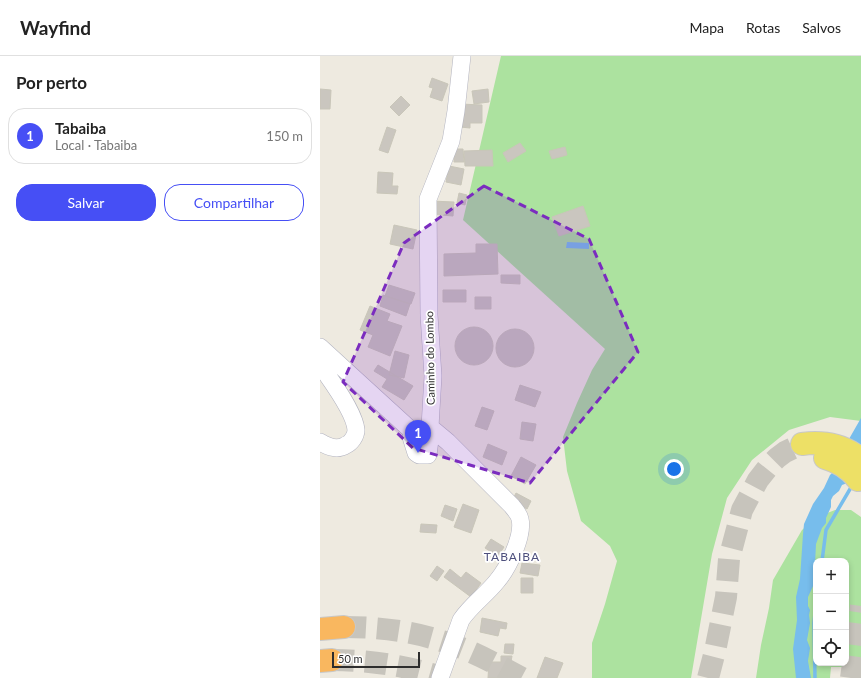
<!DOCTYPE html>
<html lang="pt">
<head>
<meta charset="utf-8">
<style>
  :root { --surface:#fff; --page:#f6f6f6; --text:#222; --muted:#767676; --line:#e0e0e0; --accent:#464ff5 }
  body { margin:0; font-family:Lato,sans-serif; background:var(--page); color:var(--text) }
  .controls { position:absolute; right:12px; bottom:12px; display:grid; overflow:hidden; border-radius:8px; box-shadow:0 2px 6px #0003 }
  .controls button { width:36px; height:36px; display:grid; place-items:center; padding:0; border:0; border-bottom:1px solid var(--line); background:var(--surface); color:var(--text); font:20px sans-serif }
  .scale { position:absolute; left:12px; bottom:10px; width:88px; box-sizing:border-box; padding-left:4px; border:2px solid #2d2d2d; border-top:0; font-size:11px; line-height:14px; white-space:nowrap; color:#2d2d2d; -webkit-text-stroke:3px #fff; paint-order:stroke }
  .you { position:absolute; left:354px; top:413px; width:14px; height:14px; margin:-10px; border:3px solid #fff; border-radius:50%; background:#1a73e8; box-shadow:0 0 0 6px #1a73e833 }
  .badge { display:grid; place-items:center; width:26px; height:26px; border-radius:50%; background:var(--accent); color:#fff; font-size:13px; font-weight:700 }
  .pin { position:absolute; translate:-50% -33px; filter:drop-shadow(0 1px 2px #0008) }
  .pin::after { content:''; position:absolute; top:21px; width:14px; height:12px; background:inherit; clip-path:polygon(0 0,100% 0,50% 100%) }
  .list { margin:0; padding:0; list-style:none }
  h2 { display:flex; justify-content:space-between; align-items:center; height:52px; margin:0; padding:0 16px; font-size:17px }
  h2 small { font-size:13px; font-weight:400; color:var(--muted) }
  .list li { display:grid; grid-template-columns:26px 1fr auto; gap:12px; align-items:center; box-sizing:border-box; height:56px; margin:0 8px 8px; padding:0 8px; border:1px solid var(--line); border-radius:16px }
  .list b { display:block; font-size:15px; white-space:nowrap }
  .list p { margin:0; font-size:13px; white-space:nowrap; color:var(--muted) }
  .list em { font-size:13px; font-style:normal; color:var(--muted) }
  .actions { display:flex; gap:8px; padding:12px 16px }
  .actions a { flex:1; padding:9px 0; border:1px solid var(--accent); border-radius:16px; text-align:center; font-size:14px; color:var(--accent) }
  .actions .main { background:var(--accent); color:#fff }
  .icon { flex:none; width:22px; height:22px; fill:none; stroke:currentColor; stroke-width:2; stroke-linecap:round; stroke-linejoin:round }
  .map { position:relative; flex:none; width:541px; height:622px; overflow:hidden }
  header { display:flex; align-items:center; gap:24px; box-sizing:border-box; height:56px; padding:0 20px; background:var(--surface); border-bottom:1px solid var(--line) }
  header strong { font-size:19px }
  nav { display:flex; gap:22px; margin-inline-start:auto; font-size:14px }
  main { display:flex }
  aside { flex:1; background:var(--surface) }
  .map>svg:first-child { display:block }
</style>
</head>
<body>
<header>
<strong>Wayfind</strong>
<nav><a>Mapa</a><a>Rotas</a><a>Salvos</a></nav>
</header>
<main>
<aside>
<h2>Por perto<small></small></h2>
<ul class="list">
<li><span class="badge">1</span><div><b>Tabaiba</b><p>Local · Tabaiba</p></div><em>150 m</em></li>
</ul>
<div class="actions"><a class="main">Salvar</a><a>Compartilhar</a></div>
</aside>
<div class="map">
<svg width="541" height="622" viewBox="0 0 541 622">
  <rect width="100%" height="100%" fill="#eeeae0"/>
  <path fill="#ace29f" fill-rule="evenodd" d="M181,0H541V365L510,361L469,374L432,404L407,442L392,498L371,622H272V587L285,548L297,505L290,490L261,465L247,415L243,381L257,347L272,314L285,293L143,164Z
    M515,454H531L541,461V611H511L510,622H436L441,589L449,552L453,524L482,474L497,461ZM496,505H526V607H496Z"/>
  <path fill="#77bdec" d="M247,186L269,187V193L246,192Z
    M541,362V390L529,383Z
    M515,414L530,426L522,429L519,435L513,440L511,444V451L506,462V467L502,472L496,488L494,528L488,541V550L490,554L489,559L490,567L487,584L490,592L488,605L491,622H476L473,593L477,564L476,541L480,523L483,478L484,468L493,448L504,432L510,419Z"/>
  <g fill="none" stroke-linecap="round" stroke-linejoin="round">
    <path stroke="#77bdec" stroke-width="3.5" d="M502,505L506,474L533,428
      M495,622L494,567L496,548"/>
  </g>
  <path fill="#cac6bf" stroke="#c9c6b9" d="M112,22L128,28L122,45L110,41L113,32L109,31Z
    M0,33L11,34L10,53H0Z
    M168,33L169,46L154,48L152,35Z
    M81,40L90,49L79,60L70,51Z
    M140,48L162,49V67H150V72L140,71Z
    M67,71L76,74L68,97L59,94Z
    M200,87L206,95L188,106L183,97Z
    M245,91L247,99L232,103L229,95Z
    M134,93H143L144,106H134Z
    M172,94L173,110H145L144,95Z
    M129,110L144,113L141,129L126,126Z
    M58,116L73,117L72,130H78L77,138L57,137Z
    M139,137L147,139L145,149L137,147Z
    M111,145L134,146L133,160L110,158Z
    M263,150L270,170L239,180L232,161Z
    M74,169L97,174L93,193L70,188Z
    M156,188H177L178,218L124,220V198L156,197Z
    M181,219H200V228L181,227Z
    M69,229L95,237L91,248L65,240Z
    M123,234H146V246H123Z
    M63,239L90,248L86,260L60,250Z
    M155,241H171V253H155Z
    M50,250L70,258L67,265L82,270L70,300L48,291L53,279L40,274Z
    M135 290a19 19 0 1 1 38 0a19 19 0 1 1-38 0Z
    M176 292a19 19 0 1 1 38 0a19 19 0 1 1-38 0Z
    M75,295L89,299L84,322L69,319Z
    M58,309L93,330L84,344L62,331L67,323L54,315Z
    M200,329L221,336L215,351L195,344Z
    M162,351L174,355L167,374L155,370Z
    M202,366L216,368L213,385L200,383Z
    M168,388L187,396L182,409L163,401Z
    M201,401L216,409L205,428L191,420Z
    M196,437L211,445L207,453L192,445Z
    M143,448L159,454L151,477L134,471Z
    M125,449L137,453L133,465L121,460Z
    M101,468L117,469L116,477L100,476Z
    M171,483L184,491L178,500L165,492Z
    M202,507L220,509L218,520L200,517Z
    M117,510L124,515L117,525L110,520Z
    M130,513L141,522L146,516L161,527L151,541L124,521Z
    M201,522H213V537H201Z
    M162,562L187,567L186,573L180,572L178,580L160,576Z
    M185,588H194L193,598L184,597Z
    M181,600H192L188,622H168L169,606H181Z
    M225,601L243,607L237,622H217Z"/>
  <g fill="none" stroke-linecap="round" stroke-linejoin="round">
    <path stroke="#c7c4bc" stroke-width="22" stroke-dasharray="22 11" stroke-linecap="butt" d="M388,622L395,595L406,541L409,503L422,454L438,424L449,410L457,402L465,396L482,388
      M531,622L541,550"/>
    <path stroke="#c7c4bc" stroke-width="22" stroke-dasharray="22 11" stroke-linecap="butt" d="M24,571C62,571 100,576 136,590C159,598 181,611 202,622
      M12,604C50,604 88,610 124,622"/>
    <defs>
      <path id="minor" d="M0,291L93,376C100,380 107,379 110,371
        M0,309C11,324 35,357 36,374C36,380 31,387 26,389C17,395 8,391 0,386
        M110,371L113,320L109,259L108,143L131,85L136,55L142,0
        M110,371L128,386L192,450C195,454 199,458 200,463C204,480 188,512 177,525C166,539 151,549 141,564L120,622
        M91,381L96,384H110L108,399H99L96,397Z"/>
      <path id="major" d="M482,388C504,385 524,389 541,403
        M505,402C519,406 529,412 538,424"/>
      <path id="highway" d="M0,573L24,571
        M0,605L12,604"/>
    </defs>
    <use href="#minor" stroke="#b3b4c0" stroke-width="18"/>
    <use href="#major" stroke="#c8c8c8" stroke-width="24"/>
    <use href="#highway" stroke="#c8c8c8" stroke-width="24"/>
    <use href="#minor" stroke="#fff" stroke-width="17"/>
    <use href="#major" stroke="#ede066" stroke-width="22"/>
    <use href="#highway" stroke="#f9b75f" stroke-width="22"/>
  </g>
  <path fill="#7b2cbf" fill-opacity="0.2" stroke="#7b2cbf" stroke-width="3" stroke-dasharray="8 5" stroke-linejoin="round" d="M164,130L269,183L318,296L210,427L93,392L23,326L84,187Z"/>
  <g text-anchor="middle" stroke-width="3.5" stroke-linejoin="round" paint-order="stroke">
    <g font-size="11" fill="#2d2d2d" stroke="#fff">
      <text transform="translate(110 302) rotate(-91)" y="4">Caminho do Lombo</text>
    </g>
    <g font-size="12" letter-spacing="1" fill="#4e507d" stroke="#fff">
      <text x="192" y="505">TABAIBA</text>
    </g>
  </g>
</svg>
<div class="controls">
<button>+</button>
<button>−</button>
<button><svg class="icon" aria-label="locate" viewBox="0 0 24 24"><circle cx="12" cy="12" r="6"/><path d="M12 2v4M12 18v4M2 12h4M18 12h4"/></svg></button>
</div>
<div class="scale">50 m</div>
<div class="you"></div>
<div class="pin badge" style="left:98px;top:397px">1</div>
</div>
</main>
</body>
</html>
